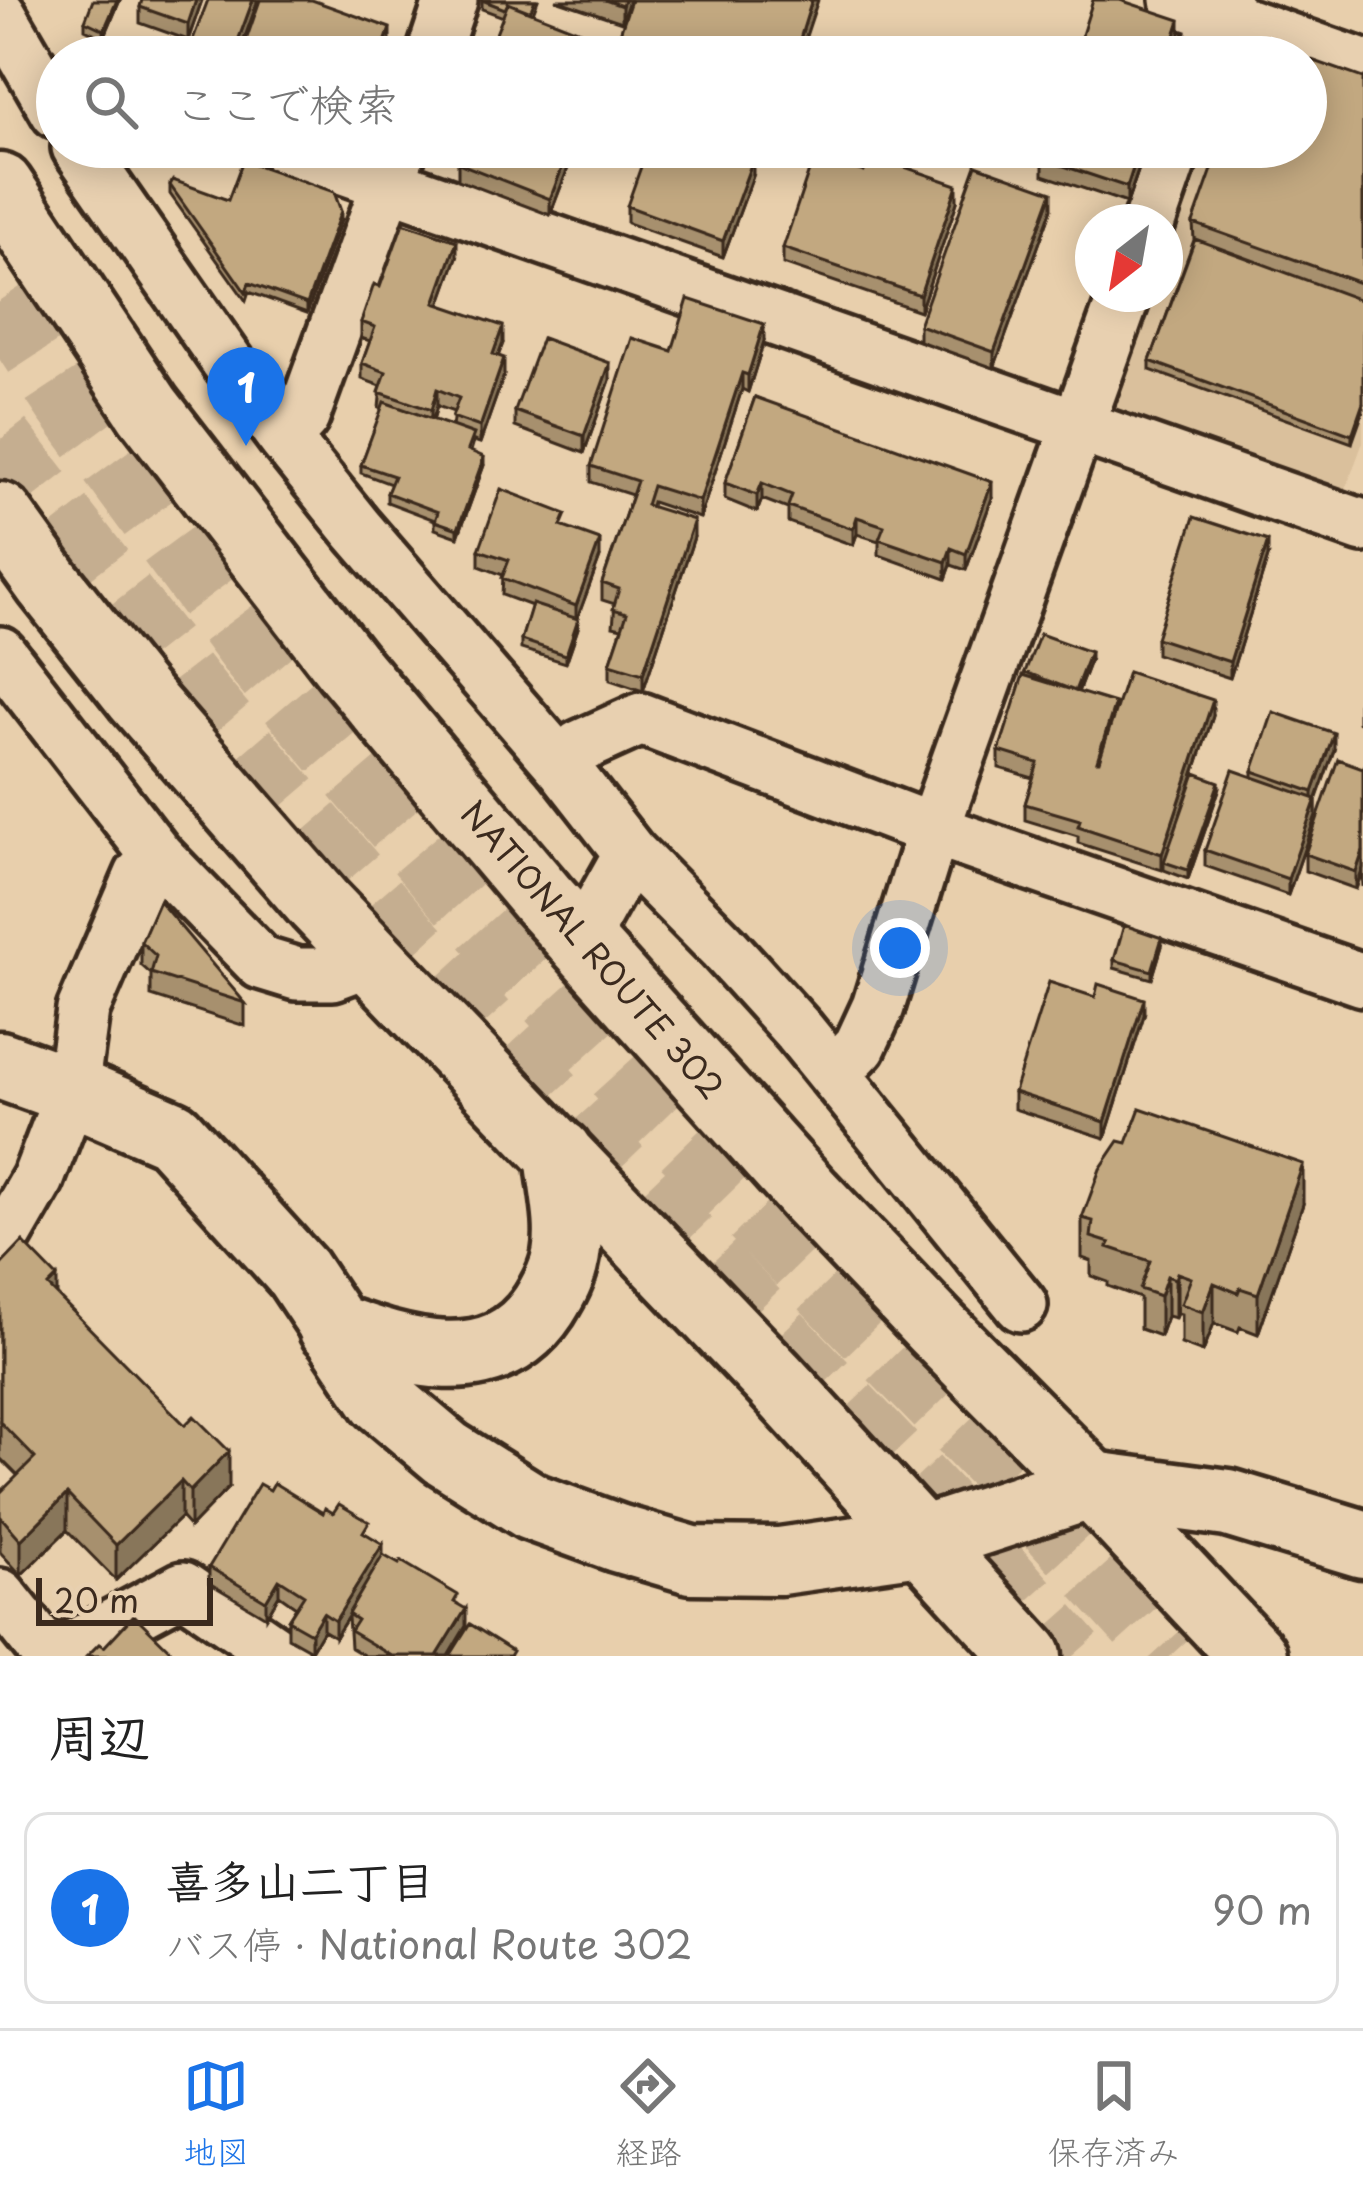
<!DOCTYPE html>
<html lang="ja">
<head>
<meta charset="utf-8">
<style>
  :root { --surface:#fff; --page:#f2f2f2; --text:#222; --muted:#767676; --line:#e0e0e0; --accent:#1a73e8 }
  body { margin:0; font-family:"Playpen Sans","Klee One",sans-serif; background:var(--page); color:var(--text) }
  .compass { position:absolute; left:1075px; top:204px; width:108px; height:108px; border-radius:50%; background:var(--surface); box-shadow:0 6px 30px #0003; rotate:211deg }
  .scale { position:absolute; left:36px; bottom:30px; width:177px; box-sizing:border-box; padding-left:12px; border:6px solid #3b2a1e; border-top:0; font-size:33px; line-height:42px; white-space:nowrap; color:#3b2a1e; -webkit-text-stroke:9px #e8d0b0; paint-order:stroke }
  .you { position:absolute; left:900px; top:948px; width:42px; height:42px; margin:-30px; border:9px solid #fff; border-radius:50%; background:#1a73e8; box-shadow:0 0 0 18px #1a73e833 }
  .badge { display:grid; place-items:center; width:78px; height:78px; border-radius:50%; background:var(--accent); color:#fff; font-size:39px; font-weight:700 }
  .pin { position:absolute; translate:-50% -99px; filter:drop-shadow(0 3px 6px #0008) }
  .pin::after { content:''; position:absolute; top:63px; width:42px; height:36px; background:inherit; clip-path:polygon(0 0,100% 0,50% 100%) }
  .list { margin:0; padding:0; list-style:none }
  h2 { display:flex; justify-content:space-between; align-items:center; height:156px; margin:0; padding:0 48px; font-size:51px }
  h2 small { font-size:39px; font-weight:400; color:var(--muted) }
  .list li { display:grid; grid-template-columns:78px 1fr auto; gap:36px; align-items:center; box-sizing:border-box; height:192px; margin:0 24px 24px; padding:0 24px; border:3px solid var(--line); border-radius:24px }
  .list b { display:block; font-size:45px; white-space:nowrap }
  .list p { margin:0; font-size:39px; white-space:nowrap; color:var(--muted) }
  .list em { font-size:39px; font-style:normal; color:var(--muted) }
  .icon { flex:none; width:66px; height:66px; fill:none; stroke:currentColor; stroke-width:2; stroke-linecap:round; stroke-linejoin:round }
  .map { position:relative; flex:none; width:1363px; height:1656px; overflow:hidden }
  .search { position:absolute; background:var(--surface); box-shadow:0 6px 30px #0003; left:36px; right:36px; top:36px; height:132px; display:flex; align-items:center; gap:30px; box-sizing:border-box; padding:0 42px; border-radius:66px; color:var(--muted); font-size:45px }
  .sheet { height:372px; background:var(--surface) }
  nav { display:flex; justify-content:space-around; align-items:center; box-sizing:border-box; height:168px; border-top:3px solid var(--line); background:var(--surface); font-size:33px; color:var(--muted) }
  nav a { display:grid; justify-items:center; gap:6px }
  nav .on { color:var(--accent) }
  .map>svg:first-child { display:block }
</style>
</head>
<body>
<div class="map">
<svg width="1363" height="1656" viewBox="0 0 1363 1656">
  <rect width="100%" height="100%" fill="#e8cfac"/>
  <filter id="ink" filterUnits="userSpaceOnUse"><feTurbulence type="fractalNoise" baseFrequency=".00833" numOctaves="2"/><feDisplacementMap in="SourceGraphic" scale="24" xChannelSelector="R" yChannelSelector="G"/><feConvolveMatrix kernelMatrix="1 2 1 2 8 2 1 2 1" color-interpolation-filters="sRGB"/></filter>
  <g filter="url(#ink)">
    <path fill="#dac09c" d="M1363,93V442L1341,502L1123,422L1104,393L1142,294H1165V234L1198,147H1306Z"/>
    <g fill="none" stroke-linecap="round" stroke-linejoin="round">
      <path stroke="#c5ae90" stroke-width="66" stroke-dasharray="66 33" stroke-linecap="butt" d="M0,300L66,401L255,657L451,888L642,1100L993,1461L1170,1656
        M0,440L201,699L401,932L595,1144L936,1501L1073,1656"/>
      <defs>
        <path id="minor" d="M1177,0L1363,66
          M0,14L57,112
          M432,57L451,0
          M1206,57L1225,0
          M78,147L229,364L284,438L357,529L562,766L630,853L722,946L799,1031L1021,1305
          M284,147L1363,526
          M1149,222L1175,147
          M284,438L303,417L401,147
          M0,653L158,857L261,963L297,974H333L370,960
          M562,766L579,747L641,719L933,830L1363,980
          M582,939L630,853
          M834,1073L860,1046L878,1007L933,830L1125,294
          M0,1245L38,1179L72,1091L83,1010L141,875L158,857
          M0,1595L49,1656
          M56,1656L183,1588L282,1656"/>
        <path id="primary" d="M0,1065L72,1091L172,1134L298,1273L382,1399L446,1453L532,1507L617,1538L692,1560L780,1561L920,1541L1092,1485L1228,1503L1363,1544"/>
        <path id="trunk" d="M0,187L148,409L346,665L542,898L810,1196L936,1328L1092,1485L1253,1656
          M0,516L48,583L137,695L319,904L774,1379L1028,1656
          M332,1327C403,1352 493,1383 544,1306C554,1290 563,1274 566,1255C572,1223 562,1186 559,1153"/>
      </defs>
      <use href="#minor" stroke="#3b2a1e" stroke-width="60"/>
      <use href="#primary" stroke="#3b2a1e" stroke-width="75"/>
      <use href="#trunk" stroke="#3b2a1e" stroke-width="75"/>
      <use href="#minor" stroke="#e8d0b0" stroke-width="51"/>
      <use href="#primary" stroke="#e8d0b0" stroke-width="66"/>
      <use href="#trunk" stroke="#e8d0b0" stroke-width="66"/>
    </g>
    <path fill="#a7906e" stroke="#3b2a1e" stroke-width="3" fill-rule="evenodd" d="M120,0L104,38L85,29V21Z
      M142,0H202L188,40L140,23V7Z
      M482,0H538L533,13L611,57L482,9Z
      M556,0H629L622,22Z
      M390,45L386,57H243V49Z
      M1363,78V301L1352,443L1150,370V361L1194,240L1193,223Z
      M464,147H576L550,215L458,180V163Z
      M1048,147H1146L1127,203L1043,175V159Z
      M864,172L957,202L920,311L783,264V248Z
      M753,176L723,257L627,223V206Z
      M170,185L228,200L341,220L307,313L249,292L246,301L170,194Z
      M1052,208L994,368L919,341V325Z
      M457,257L440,304L503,343L498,356L504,375L480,443L474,441L471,451L484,465L458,537L435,529V520L387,502V493L391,484L361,473V465L382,409L379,408L381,386L362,379V363L370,341L361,338V322L380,287ZM437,406L454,412L452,427L433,420Z
      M764,341L748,392L742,389L700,518L652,502L651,506L694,537L643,691L610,680V664L622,628L613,626L615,604L602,600V583L632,495L591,482V466L672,351Z
      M610,380L584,453L515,427V411Z
      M755,397L992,498L966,570L951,565L946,579L879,555V541L857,534L853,545L788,522V509L762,499L757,512L725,499V483Z
      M566,528L600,557L577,619L578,628L566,663L521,649V640L532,606L502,595L503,575L479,566V550Z
      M1268,557L1230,678L1156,654V638Z
      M1090,661L1078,692L1115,714L1213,716L1178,823L1219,790L1188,879L1164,870V865L1162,870L1078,843V836L1025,820V804L1033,778L999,768V751L1025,672Z
      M1358,705L1363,707V723L1358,722Z
      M1334,750L1316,799V815L1288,895L1205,866V850L1253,777V771Z
      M1363,768V887L1362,872L1356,889L1305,871V854Z
      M141,942L245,1003V1026L151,996V974L141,965Z
      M1162,946L1152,979L1114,968V960Z
      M1144,1015L1105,1138L1014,1109V1092Z
      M1303,1204L1258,1334L1240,1327L1238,1332L1214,1323L1203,1352L1181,1344V1314L1177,1313L1175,1318L1167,1316L1160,1336L1140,1329V1298L1108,1286V1282L1091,1276V1261L1082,1258V1218Z
      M0,1266L57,1296L229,1487L190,1527L181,1517L116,1580L67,1530L21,1575L0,1552V1493L18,1476L0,1458Z
      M270,1490L323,1513L369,1536L383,1555L458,1604L466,1626L448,1656H365L350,1647L348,1617L335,1637L323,1630L311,1650L288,1637V1620L296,1607L279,1595L266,1617L209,1583V1567Z"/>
    <path fill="#88765a" stroke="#3b2a1e" stroke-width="3" d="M117,0H120L104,38V30Z
      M196,0H202L188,40V24Z
      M253,0H258L238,57H232Z
      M624,0H629L622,22V6Z
      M812,0H818L799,57V42Z
      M1180,20V36L1173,57H1168Z
      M390,28V45L386,57H380Z
      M570,147H576L550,215V199Z
      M1140,147H1146L1127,203V187Z
      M753,159V176L723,257V241Z
      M957,185V202L920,311V295Z
      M1052,192V208L994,368V352Z
      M341,211V220L307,313V304Z
      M457,241V257L435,319V303Z
      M764,324V341L748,392V375Z
      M503,326V343L493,370V354Z
      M504,358V375L480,443V427Z
      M610,363V380L584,453V436Z
      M742,373V389L700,518V501Z
      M437,389V406L431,426V410Z
      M1363,403V412L1352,443V435Z
      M484,457V465L458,537V529Z
      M992,482V498L966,570V554Z
      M762,483V499L757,512V495Z
      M857,517V534L853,545V529Z
      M694,520V537L643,691V674Z
      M600,540V557L576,622V606Z
      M1268,541V557L1230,678V662Z
      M951,548V565L946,579V562Z
      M578,619V628L566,663V655Z
      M1090,652V661L1075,700V692Z
      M1213,700V716L1162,870V854Z
      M1115,703V720L1097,777V761Z
      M1334,733V750L1313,809V792Z
      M1219,782V790L1188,879V870Z
      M1316,799V815L1288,895V879Z
      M1363,851V868L1356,889V872Z
      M1162,938V946L1152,979V971Z
      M1144,999V1015L1105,1138V1122Z
      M1303,1164V1204L1258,1334V1294Z
      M1177,1273V1313L1175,1318V1279Z
      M1167,1276V1316L1160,1336V1296Z
      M57,1277V1312L48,1286Z
      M1214,1283V1323L1203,1352V1312Z
      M229,1451V1487L190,1527V1491Z
      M181,1481V1517L116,1580V1545Z
      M67,1494V1530L21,1575V1540Z
      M383,1544V1561L335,1637V1621Z
      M279,1579V1595L266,1617V1601Z
      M466,1609V1626L448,1656H437Z
      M323,1613V1630L311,1650V1633Z"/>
    <path fill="#c2a880" stroke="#3b2a1e" stroke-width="3" d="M93,0H117L104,30L85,21Z
      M142,0H196L188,24L140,7Z
      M208,0H253L232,57H193L187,55Z
      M260,0H312L390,28L380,57H265L243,49Z
      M482,0H535L530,12L508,3L505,9Z
      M605,0H624L622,6Z
      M631,0H812L799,42L804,44L800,57H612Z
      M1093,0H1120L1180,20L1168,57H1075Z
      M508,3L611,43L606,57H487Z
      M1259,42L1302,57H1238L1242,46Z
      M1306,58L1363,78V284L1193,223L1220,147H1306Z
      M464,147H570L550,199L458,163Z
      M648,147H718L753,159L723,241L627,206Z
      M1048,147H1140L1127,187L1043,159Z
      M870,155L957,185L920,295L783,248L814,156L864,172Z
      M243,160L334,192L341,211L307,304L249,283L246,293L170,185L173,180L228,200Z
      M976,165L1052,192L994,352L919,325Z
      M403,223L457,241L435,303L503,326L493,354L504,358L480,427L452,417L459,398L437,389L431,410L379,392L386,372L362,363L375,327L361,322L374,284L380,287Z
      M1195,239L1363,301V403L1352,435L1150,361Z
      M688,299L764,324L748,375L742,373L700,501L652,486L646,505L694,520L643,674L610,664L627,613L613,609L619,589L602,583L637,481L591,466L632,338L672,351Z
      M542,338L610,363L584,436L515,411Z
      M755,397L992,482L966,554L951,548L946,562L879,539L884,526L857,517L853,529L788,506L792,495L762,483L757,495L725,483Z
      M384,402L474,434L468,450L484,457L458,529L435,521L438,512L387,493L394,476L361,465Z
      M501,489L566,514L561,526L600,540L576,606L502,578L509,560L479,550Z
      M1194,517L1268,541L1230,662L1156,638Z
      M532,604L578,619L566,655L521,640Z
      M1040,634L1090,652L1075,691L1025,672Z
      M1128,672L1213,700L1162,854L1078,826L1080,820L1025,804L1038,763L999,751L1023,675L1115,703L1097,761H1099Z
      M1273,712L1334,733L1313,792L1253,771Z
      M1338,759L1363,768V851L1356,872L1305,854Z
      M1233,770L1316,799L1288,879L1205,850Z
      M1195,773L1219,782L1188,870L1164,862Z
      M159,901L245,1003L151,973L156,956L141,942Z
      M1124,925L1162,938L1152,971L1114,960Z
      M1049,982L1095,997L1098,984L1144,999L1105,1122L1014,1092Z
      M1140,1108L1303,1164L1258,1294L1240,1288L1238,1293L1214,1283L1203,1312L1181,1304L1191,1278L1177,1273L1175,1279L1167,1276L1160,1296L1140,1289L1150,1261L1108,1247L1110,1243L1091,1237L1093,1221L1082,1218L1100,1169L1119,1141L1127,1143Z
      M23,1242L57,1277L48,1286L185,1425L194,1416L229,1451L190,1491L181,1481L116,1545L67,1494L21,1540L0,1516V1493L35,1458L0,1422V1266Z
      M274,1483L323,1513L325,1508L333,1513L339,1504L369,1522L363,1532L383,1544L335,1621L323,1613L311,1633L288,1620L304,1595L279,1579L266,1601L209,1567L259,1484L270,1490Z
      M383,1555L399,1564L401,1561L458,1595L454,1602L466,1609L437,1656H392L350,1631L357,1620L348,1614Z
      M134,1615L176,1656H87L99,1644L104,1647Z
      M470,1624L513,1651L510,1656H450Z"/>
  </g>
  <g text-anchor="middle" stroke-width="9" stroke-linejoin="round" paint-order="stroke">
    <g font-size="33" fill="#3b2a1e" stroke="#e8d0b0">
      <text transform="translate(592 950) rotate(49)" y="12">NATIONAL ROUTE 302</text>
    </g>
  </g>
</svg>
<svg class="compass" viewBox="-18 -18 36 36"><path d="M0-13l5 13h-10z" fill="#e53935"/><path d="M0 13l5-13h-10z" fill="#767676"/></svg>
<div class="scale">20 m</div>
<div class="you"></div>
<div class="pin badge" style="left:246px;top:446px">1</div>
<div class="search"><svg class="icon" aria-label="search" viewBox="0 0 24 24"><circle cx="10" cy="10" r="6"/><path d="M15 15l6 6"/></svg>ここで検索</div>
</div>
<section class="sheet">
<h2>周辺<small></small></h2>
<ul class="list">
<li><span class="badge">1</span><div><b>喜多山二丁目</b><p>バス停 · National Route 302</p></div><em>90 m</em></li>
</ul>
</section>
<nav>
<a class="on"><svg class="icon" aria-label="map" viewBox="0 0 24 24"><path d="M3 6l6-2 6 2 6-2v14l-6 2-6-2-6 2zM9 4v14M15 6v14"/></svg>地図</a>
<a><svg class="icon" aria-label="directions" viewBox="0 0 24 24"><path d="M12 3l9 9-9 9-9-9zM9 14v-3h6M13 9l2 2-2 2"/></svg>経路</a>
<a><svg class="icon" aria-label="saved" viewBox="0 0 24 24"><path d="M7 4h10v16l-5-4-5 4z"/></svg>保存済み</a>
</nav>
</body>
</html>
